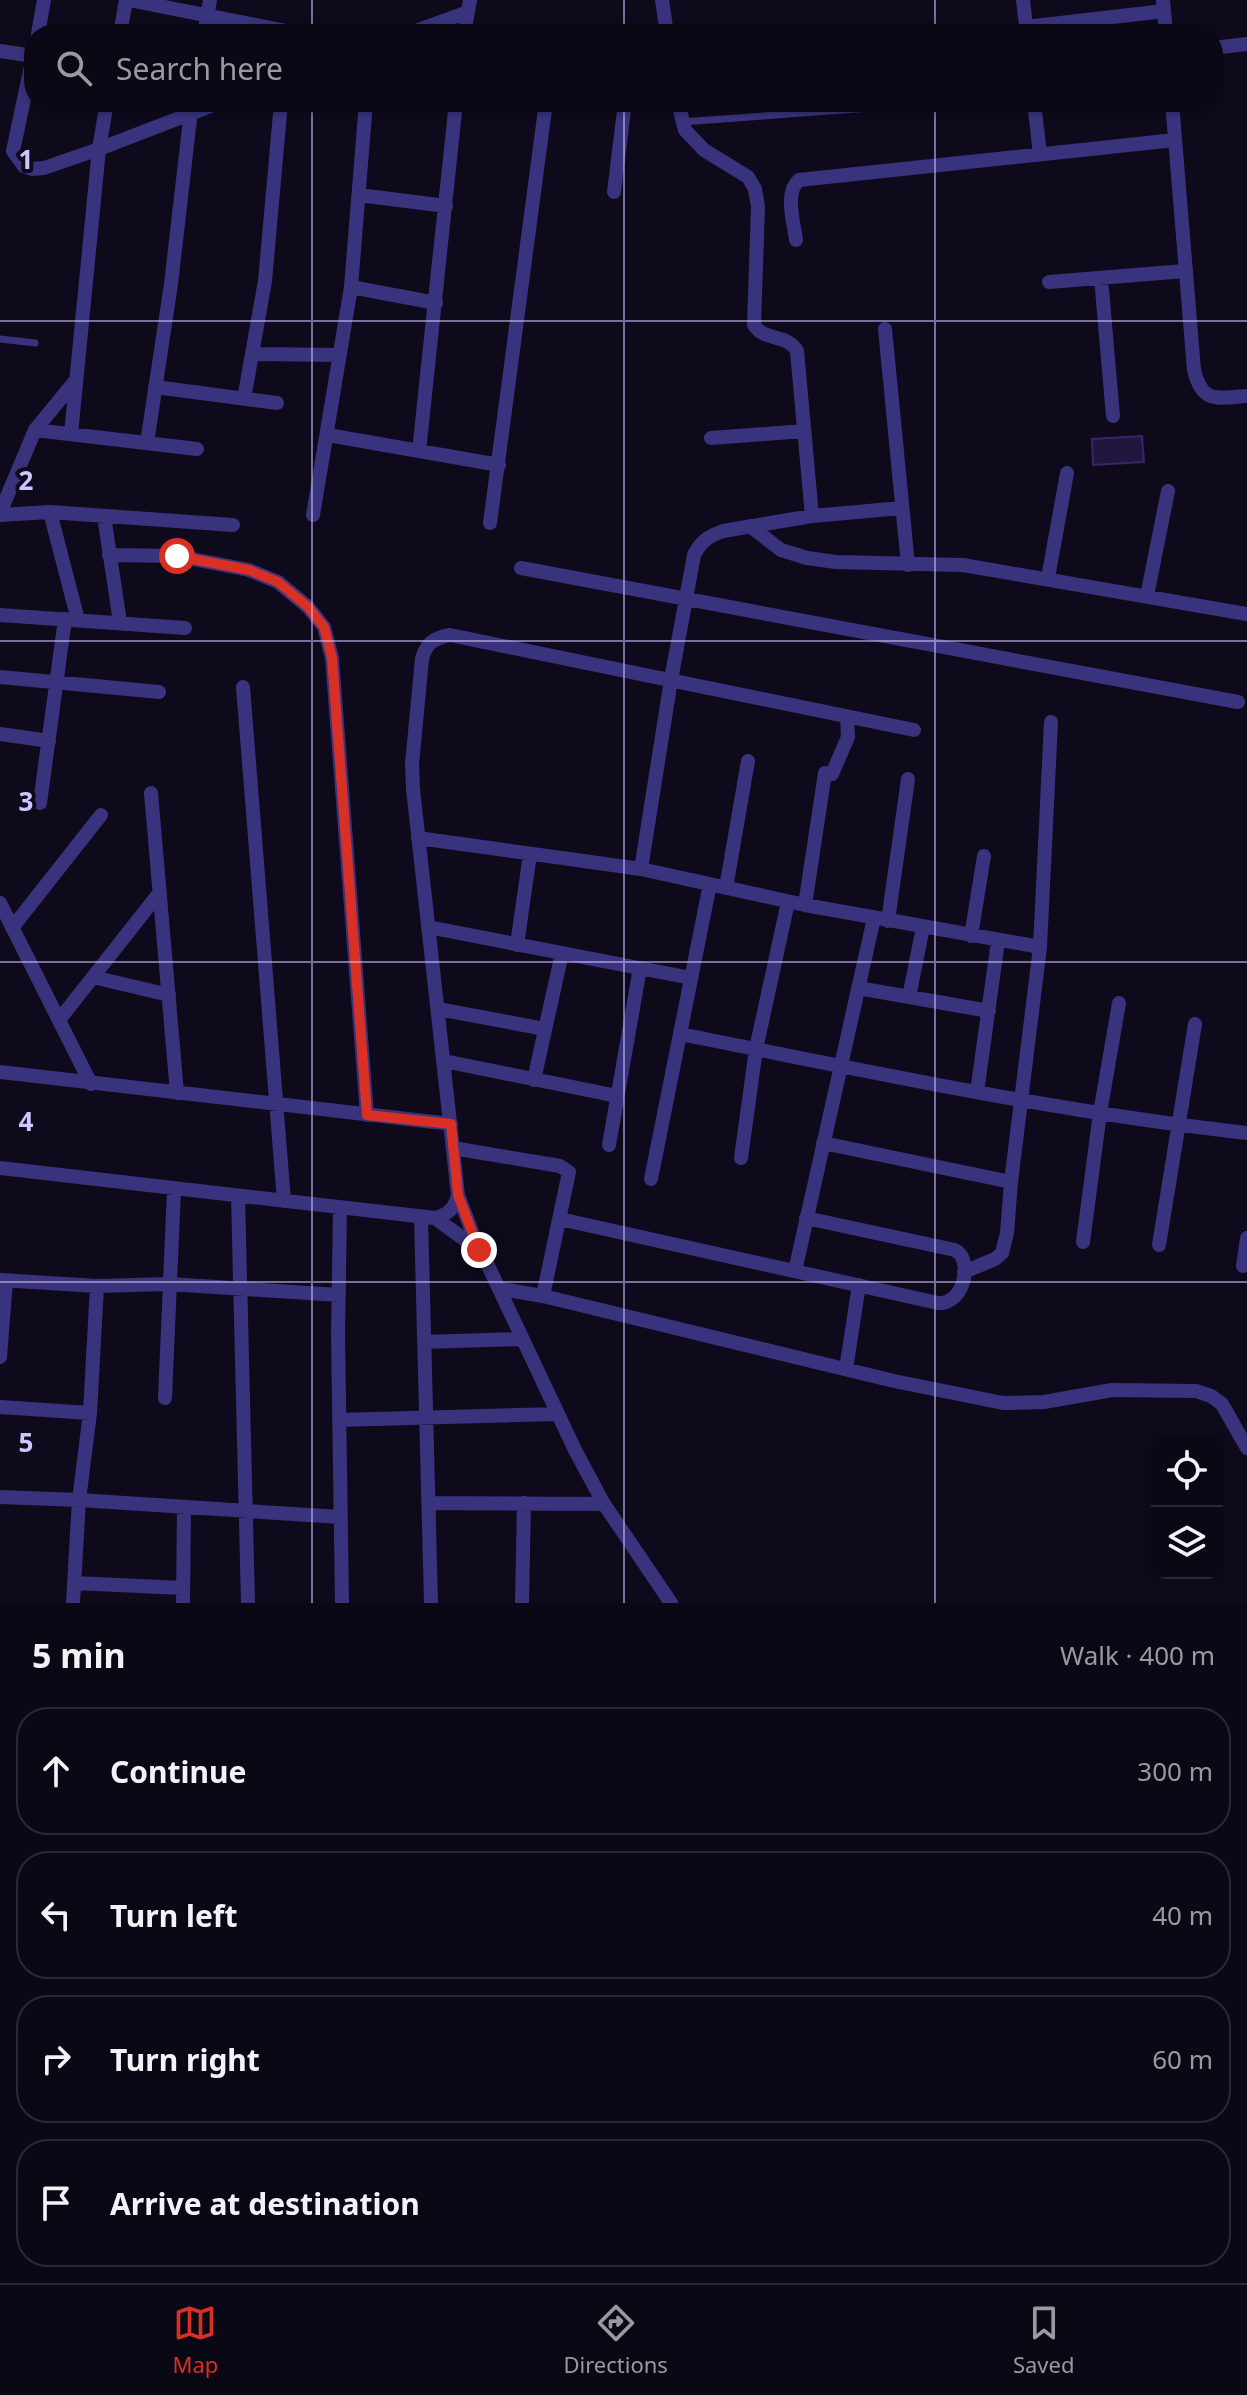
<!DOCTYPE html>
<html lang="en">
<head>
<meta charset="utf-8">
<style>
  :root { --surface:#0a0815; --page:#181622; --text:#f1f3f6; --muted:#999aa0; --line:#2a2934; --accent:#d93025 }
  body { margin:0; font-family:"Noto Sans",sans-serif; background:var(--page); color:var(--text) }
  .controls { position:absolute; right:24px; bottom:24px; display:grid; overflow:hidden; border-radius:16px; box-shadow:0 2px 6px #0004 }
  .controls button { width:72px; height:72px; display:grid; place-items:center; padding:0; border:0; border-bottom:2px solid var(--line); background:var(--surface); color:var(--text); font:40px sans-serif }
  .stop { position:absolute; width:24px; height:24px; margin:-18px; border:6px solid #d93025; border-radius:50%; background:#fff }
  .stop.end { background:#d93025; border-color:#fff; box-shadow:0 2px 8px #0008 }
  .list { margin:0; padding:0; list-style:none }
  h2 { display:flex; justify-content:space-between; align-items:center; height:104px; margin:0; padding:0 32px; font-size:34px }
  h2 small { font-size:26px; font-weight:400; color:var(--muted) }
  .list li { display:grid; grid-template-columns:52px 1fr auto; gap:24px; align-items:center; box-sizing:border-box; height:128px; margin:0 16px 16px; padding:0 16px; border:2px solid var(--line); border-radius:32px }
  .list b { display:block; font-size:30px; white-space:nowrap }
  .list em { font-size:26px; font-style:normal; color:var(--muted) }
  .icon { flex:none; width:44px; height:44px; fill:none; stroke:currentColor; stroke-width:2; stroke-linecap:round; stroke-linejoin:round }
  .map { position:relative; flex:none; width:1247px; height:1603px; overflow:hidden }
  .search { position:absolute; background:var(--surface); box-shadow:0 2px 6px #0004; left:24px; right:24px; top:24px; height:88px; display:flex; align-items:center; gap:20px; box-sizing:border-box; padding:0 28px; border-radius:32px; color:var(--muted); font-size:30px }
  .sheet { height:680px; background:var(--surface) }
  nav { display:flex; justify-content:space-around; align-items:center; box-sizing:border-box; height:112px; border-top:2px solid var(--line); background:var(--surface); font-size:22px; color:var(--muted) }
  nav a { display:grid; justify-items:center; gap:4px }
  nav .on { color:var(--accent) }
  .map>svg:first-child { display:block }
</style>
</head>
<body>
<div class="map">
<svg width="1247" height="1603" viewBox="0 0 1247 1603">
  <rect width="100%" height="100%" fill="#0e0a1c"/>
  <path fill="#20163e" stroke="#37266b" stroke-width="2" d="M1142,436L1144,462L1093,465L1092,439Z"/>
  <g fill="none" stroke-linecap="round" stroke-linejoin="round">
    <path stroke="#39337d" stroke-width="7" d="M682,122L951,102
      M0,339L35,343"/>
    <path stroke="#39337d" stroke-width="14" d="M129,0L301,34
      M662,0L667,34
      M1023,0L1027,34
      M1163,0L1166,34
      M1026,27L1164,11
      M38,34L44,0
      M120,34L126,0
      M204,34L210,0
      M407,34L468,12
      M464,34L470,0
      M1213,48L1247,44
      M0,51L33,56
      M34,52L13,151L24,166L32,169L44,168L99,149L221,102
      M678,102L685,130L704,150L748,177L755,189L758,207L754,325C765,342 786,333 797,351L812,516
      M1034,102L1040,154
      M1172,102L1194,370C1202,404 1217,398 1247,396
      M614,192L625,102
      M359,195L446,206
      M796,240C794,223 784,192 799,180L1175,140
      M1101,278L1113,416
      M1049,282L1185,271
      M351,287L436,303
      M885,329L908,565
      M252,354L340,355
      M155,387L277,403
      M244,399L265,281L281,102
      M35,430L197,449
      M71,434L99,149L107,102
      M328,435L499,465
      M711,438L804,431
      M147,443L171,284L192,102
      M419,451L456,102
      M50,512L78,620
      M0,513L35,430L76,380
      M0,515L50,512L233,525
      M313,515L351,287L366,102
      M104,516L120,622
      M490,523L546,102
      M750,526L781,550L807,558L836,562L963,565L1247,614
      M109,555L177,556L249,570L278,582L308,607L324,627L332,658L367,1115
      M521,568L1238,702
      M1048,578L1067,473
      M1147,596L1168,491
      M0,615L185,628
      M0,677L159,692
      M243,687L284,1201
      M0,734L49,741
      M832,774L848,737L847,716
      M151,793L177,1093
      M40,803L65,619
      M418,838L641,869L805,905L1040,947
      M641,869L671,680L694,555C701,541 709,536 723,531L812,516L902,508
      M726,888L748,761
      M0,903L91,1084
      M805,905L825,773
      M888,921L908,779
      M428,927L691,978
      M12,928L101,815
      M971,936L984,856
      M517,945L530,854
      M93,977L169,995
      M858,988L989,1011
      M909,997L923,927
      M438,1009L545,1029
      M59,1020L160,892
      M680,1034C868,1071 1056,1112 1247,1133
      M444,1061L617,1096
      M0,1072L451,1124
      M534,1080L562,953
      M977,1092L998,941
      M823,1143L1011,1182
      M609,1145L640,968
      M453,1148L560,1166L569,1172L543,1296
      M741,1158L756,1049L788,902
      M0,1168L435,1218L479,1250L484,1257L575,1450L604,1504L671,1603
      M651,1179L710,884
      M458,1195L479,1250
      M238,1196L248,1603
      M340,1207L338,1334L342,1603
      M421,1217L431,1603
      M435,1218C448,1215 455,1208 458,1195L413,789L412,764L422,659C426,643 434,638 450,635L914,730
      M560,1219L938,1303C943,1303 946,1303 950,1300C966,1292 971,1258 955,1250L806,1218
      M1083,1242L1100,1113L1119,1003
      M1159,1245L1195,1024
      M1243,1266L1247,1238
      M795,1271L874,918
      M964,1272L995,1259L1002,1253L1007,1233L1011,1182L1040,947L1051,722
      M0,1280L97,1286L169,1284L339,1295
      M501,1289L543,1296L894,1381L1003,1403L1044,1402L1112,1390L1196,1391L1211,1396L1222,1404L1247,1448
      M424,1342L522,1339
      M0,1357L6,1281
      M846,1369L859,1285
      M165,1398L174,1190
      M0,1407L90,1413
      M339,1420L558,1414
      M0,1497L79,1500L340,1517
      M428,1503L604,1504
      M74,1583L183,1588
      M73,1603L79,1500L90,1413L97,1286
      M183,1603L184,1508
      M522,1603L524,1503"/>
  </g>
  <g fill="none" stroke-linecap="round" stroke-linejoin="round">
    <path stroke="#d93025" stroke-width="10" d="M177,556L249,570L278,582L308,607L324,627L332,658L367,1115L451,1124L458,1195L479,1250"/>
  </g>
  <path fill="none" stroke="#cfc5ff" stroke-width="2" stroke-opacity="0.55" d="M312,0V34M624,0V34M935,0V34M312,102V1603M624,102V1603M935,102V1603M0,321H1247M0,641H1247M0,962H1247M0,1282H1247"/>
  <g font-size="26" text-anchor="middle" font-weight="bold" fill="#cfc5ff" stroke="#0e0a1c" stroke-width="8" stroke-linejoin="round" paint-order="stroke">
    <text x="26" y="169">1</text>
    <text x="26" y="490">2</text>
    <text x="26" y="811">3</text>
    <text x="26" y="1131">4</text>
    <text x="26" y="1452">5</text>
  </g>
</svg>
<div class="controls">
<button><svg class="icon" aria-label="locate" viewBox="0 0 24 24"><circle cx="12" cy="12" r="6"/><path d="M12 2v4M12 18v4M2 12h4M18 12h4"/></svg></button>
<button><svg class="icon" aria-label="layers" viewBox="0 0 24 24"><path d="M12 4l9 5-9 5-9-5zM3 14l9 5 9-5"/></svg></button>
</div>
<div class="stop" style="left:177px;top:556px"></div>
<div class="stop end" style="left:479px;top:1250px"></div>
<div class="search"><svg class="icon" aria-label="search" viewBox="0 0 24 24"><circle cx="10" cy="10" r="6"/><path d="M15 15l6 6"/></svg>Search here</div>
</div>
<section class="sheet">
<h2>5 min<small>Walk · 400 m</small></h2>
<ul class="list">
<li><svg class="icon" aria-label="ahead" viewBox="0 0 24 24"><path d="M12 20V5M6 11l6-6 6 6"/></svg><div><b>Continue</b></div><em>300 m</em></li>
<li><svg class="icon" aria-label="left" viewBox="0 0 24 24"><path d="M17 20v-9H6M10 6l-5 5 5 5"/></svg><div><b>Turn left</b></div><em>40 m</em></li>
<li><svg class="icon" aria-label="right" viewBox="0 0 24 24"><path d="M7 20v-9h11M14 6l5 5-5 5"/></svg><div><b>Turn right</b></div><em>60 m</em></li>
<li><svg class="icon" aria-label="arrive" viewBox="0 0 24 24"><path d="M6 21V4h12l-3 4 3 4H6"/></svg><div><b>Arrive at destination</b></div></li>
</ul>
</section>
<nav>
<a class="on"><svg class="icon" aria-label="map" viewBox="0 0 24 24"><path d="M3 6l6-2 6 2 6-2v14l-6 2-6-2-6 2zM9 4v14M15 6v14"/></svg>Map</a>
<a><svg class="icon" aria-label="directions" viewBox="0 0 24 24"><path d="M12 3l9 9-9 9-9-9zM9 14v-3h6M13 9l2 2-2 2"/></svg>Directions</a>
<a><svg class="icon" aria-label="saved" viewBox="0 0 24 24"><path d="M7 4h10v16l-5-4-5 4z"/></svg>Saved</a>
</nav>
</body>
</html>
